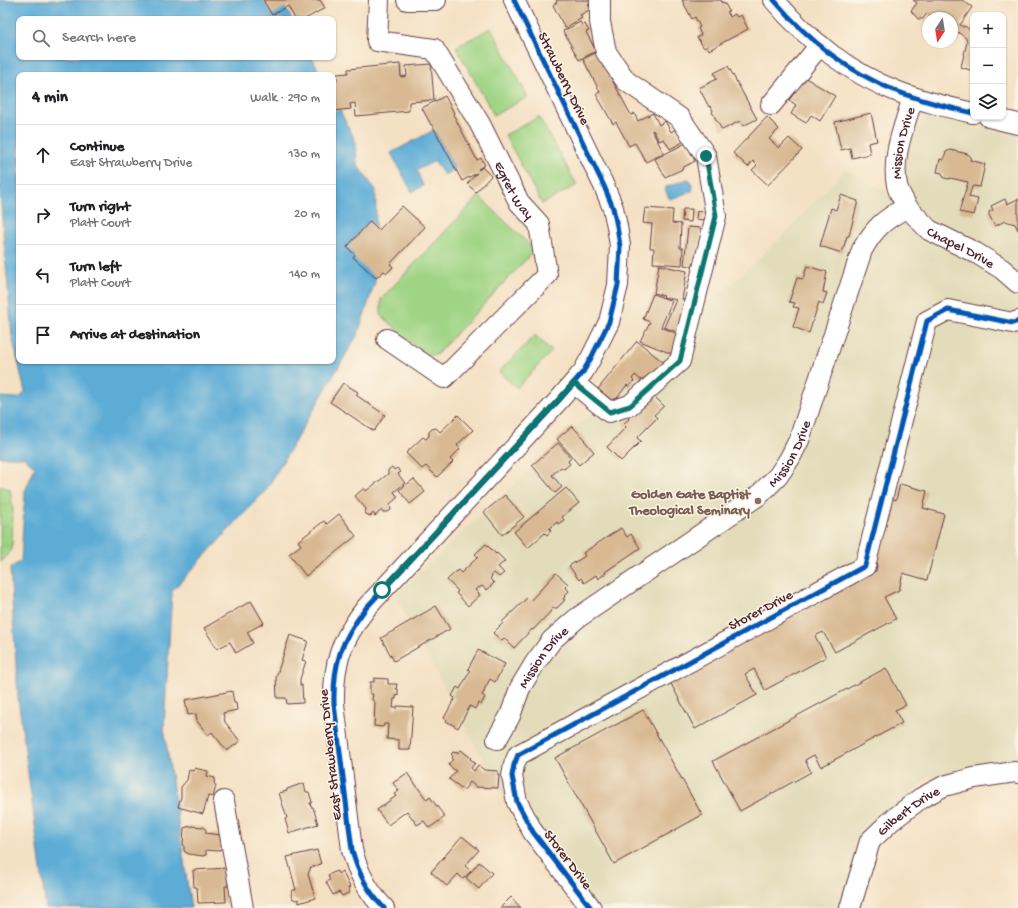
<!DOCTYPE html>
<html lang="en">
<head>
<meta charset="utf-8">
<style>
  :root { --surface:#fff; --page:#f6f6f6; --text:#202124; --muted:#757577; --line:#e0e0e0 }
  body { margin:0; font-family:"Gochi Hand",sans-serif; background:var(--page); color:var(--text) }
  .controls { position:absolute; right:12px; top:12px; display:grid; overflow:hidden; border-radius:8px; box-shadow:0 1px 3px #0004 }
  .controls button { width:36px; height:36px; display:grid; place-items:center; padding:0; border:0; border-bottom:1px solid var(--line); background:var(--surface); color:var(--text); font:20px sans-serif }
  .compass { position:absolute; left:922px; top:12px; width:36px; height:36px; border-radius:50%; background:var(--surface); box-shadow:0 1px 3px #0004; rotate:192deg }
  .stop { position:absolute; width:12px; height:12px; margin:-9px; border:3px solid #0f766e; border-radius:50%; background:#fff }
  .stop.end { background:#0f766e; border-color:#fff; box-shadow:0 1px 4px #0008 }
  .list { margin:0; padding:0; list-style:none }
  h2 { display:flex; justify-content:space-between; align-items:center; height:52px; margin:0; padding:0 16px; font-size:17px }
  h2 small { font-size:13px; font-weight:400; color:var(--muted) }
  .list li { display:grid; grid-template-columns:26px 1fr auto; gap:12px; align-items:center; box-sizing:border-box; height:60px; padding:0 16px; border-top:1px solid var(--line) }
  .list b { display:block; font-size:15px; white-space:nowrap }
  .list p { margin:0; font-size:13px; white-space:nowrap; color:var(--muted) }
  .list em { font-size:13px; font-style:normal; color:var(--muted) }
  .icon { flex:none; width:22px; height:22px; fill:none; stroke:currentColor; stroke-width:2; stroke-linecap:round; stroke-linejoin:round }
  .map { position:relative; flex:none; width:1018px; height:908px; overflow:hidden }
  .search { position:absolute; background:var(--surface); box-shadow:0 1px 3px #0004; left:16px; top:16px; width:320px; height:44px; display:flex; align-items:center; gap:10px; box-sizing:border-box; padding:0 14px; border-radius:8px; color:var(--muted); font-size:15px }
  .panel { position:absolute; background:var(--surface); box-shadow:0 1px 3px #0004; left:16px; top:72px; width:320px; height:292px; border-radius:8px }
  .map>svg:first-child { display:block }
</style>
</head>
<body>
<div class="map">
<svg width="1018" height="908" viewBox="0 0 1018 908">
  <defs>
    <pattern id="grass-tufts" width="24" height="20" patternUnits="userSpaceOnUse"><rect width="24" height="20" fill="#9fd484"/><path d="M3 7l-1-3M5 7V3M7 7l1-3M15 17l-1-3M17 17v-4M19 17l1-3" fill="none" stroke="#8ab672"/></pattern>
  </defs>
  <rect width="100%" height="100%" fill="#fcf5e5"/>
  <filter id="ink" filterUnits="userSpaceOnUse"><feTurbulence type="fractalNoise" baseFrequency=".025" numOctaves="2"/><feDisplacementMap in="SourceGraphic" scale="8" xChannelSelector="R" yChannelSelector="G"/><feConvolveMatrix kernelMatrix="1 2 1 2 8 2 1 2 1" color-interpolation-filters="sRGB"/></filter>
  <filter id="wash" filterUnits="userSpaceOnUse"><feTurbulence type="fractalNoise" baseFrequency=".012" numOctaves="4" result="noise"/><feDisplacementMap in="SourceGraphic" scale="16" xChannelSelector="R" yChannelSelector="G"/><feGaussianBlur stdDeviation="0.9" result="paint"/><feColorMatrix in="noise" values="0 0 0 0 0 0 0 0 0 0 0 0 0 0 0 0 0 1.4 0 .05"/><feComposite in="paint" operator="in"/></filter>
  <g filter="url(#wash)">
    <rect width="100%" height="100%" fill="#f4e0c3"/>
    <path fill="#e3dcba" d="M913,97L1018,124V776L928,777L870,841L845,908H584L514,817L395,595L785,234L845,169L899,200Z"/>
    <path fill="url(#grass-tufts)" stroke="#747a58" d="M0,486L10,489L13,510L12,550L0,562Z"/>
    <path fill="#9fd484" stroke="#747a58" d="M491,28L528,97L494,115L456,47Z
      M539,117L577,185L542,204L505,135Z
      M479,196L535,250L436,355H425L381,315V299Z
      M535,335L552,351L517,388L499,372Z"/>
    <path fill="#5cacd6" stroke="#536680" d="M0,0H281L292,19H19V57H312L321,75H19V361H333V97L356,142L357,165L376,190L375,282L358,334L266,490L172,591L164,728L191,908H46L18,697L10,568L21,561L25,491L35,467L24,457H0V397L19,398L25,392L12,336L0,193Z
      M434,130L455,169L444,175L435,161L417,170L423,186L412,192L391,153Z
      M688,179L690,180L693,189L692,191L671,199L669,198L665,190L666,187Z"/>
    <g id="blocks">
      <path fill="#d8b993" d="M263,0H320L325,8L305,19H295L288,6L272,15Z
        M556,0H591L593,2L588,5L591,9L580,15L582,18L565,28L553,5L557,2Z
        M682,0H721L722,3L724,2L729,11L727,12L730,17L735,14L737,17L741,15L748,29L709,50L707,46L704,48L697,37L701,35L698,28L700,27L695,17L692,19Z
        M913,0H962L972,7L960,25L963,27L965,26L973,33V71L961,67L967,42L966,38L952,28V18H933L927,13L923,19H918L911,11L917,3Z
        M580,22L582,25L585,24L589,31L586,32L596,51L579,60L563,31Z
        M597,52L631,115L634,113L638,121L653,113L659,125L665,121L671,132L676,129L683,142L670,149L664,139L659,141L653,130L652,131L664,153L646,162L635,143L629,146L616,122L613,124L596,94L600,92L583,59Z
        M400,64L401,77L407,76L406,66L431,64L434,100L409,102V111L356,116L355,103L350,104L351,109L333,111V82L337,81V74L348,73V69Z
        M728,66L757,119L743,126L740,121L722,130L712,112L713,111L711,106L709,107L699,88L717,79L714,73Z
        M804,77L835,96L820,121L811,115L806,123L791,114L796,105L789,100Z
        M445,96L454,113L453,114L477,160L481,158L485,165L478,169L479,170L482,167L491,176L476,192L467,184L477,173L462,181L432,125H431L422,108Z
        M871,113L877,141L868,143L870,154L852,158L850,148L841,150L835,122Z
        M767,117L779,129L769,139L779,148L789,138L802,150L768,185L752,170L757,165L753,161L748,167L733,153Z
        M686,143L695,161L682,168L683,169L665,177L655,159Z
        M950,150L968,154L971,157L970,160L985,164L980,187L973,186L972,187L969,197L978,199L974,215L959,212L968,182L950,178V179L944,178L942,173L937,172L940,159L943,160L946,152Z
        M841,195L858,201L849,236H847L842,253L820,246L831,208L836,210Z
        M1005,199L1007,204L1018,199V230L1015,224L1005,221L995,226L989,215V212L993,210L991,206Z
        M402,206L425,227L390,264L393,267L387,273L384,271L376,278L353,257L355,255L347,247L370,221L379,230Z
        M645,208L673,210L672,223L681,224L680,248H683L682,265L653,263L654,248H650L652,224L643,223Z
        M683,209H692L691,222L682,221Z
        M697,211L705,212L704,220L696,219Z
        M688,227L701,228L699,255L696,267L684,265Z
        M659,265L687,271L682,299L684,300L683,305L687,307L677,332L664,327L676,300L663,297L664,296L654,293Z
        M807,266L827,272L823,292L827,293L823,304L819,302L809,333L793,327L799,308L793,307L795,303L789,302L797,278L803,279Z
        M653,294L672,301L661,327L680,335L672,354L640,341L650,322L643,319Z
        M637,341L663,362L646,384L635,375L632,379L634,381L629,387L627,385L614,402L598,389Z
        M343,383L358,392L356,395L385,415L374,431L330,402Z
        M654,396L664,406L654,415L657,418L637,438L641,441L621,461L607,447L626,427L623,424L629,419L628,418L643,405L644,406Z
        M458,415L473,430L457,445L460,449L450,459L453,462L437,477L426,466L422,469L406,453L423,437L426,439L429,436V432L432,429L436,428L440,432Z
        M572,426L585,439L584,440L594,452L579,465L557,439Z
        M558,443L571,458L568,461L570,464L564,469L561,467L552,475L562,487L555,493L532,465Z
        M392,467L394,470L397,468L401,472L398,474L405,483L394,492L398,497L390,504L391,510L388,512H383L382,510L375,516L373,513L371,516L368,515L365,513L366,509L355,496L364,488L366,491L388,474V470Z
        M414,479L425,492L410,504L399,490Z
        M900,484L927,491L923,508L944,514L927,580L903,573L899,590L884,597L896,619L835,652L823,632L815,636L826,657L765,690L754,669L745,674L757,695L695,729L668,678L876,571L877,565L873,564L891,498L896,500Z
        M566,488L579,503L562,517L564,520L558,524L557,522L549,529L551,531L547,535L545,533L528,548L514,532Z
        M505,495L524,517L502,535L484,512Z
        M339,514L356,536L306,576L289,554L301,545L298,541L324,521L327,524Z
        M621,528L627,537L631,534L640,548L605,572L606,573L598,579L596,575L584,583L581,578L579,580L569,566L585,556L583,553Z
        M486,544L496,554L497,553L505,561L498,567L504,573L499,577L494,573L491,575L492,576L490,579L494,583L487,590L482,586L479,588V587L475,590L480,595L468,606L456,593L458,591L447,580L458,570L461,573L478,557L475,554Z
        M556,573L568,584L565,587L569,591L564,596L565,597L563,599L565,600L557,608H553L551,610V611L533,630L532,629L514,648L504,638L502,641L493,633L503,623L502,622L527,598L530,601Z
        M251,601L264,623L247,632L253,643L236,653L230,642L217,649L204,628Z
        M436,606L450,629L394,661L381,638Z
        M290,635L308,641L302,660L306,661L300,679V685H302L303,703L287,704L286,698H277L276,677Z
        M478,650L505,664L495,682L490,679L484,690H485L482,695L485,697L481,705L478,703L475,709L470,706L458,728L446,721L447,720L444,718L455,698L452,696L457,687L460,689L470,671L468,669Z
        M886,668L906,705L895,710L902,723L821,767L814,755L805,760L811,772L740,811L713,761Z
        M374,678L388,679V684H397L396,689H398V696L396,695V699H394L393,708H397V706L413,707L410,750H399V740L387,739L388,724H384L383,727L374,726L375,702L372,700L373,694H370V682H374Z
        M232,691L234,703H236L237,710L223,713L225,722L240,741L227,751L212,732L208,735L197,721L196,714L188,715L185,700Z
        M643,710L702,815L614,864L555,758Z
        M461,750L471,758L470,759L475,763L471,768L474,771L478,765L484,770L498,771V775L499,776L498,788L476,787L470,782L464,790L449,779L456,771L448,765L453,759L452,758L453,756L451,754L453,752L455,753L457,751L458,753Z
        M194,768L208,771L207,776L215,778L214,783L216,786L213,797L208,796L203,814L178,807L181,797V787L187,780L189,770L194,771Z
        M407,773L427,800L430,797L445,817L429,828L424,821L417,825L407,811L388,825L377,810L396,796L394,794L399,791L393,783Z
        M301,784L302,785L304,784L306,792H309L312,802L310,803L311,807H313L318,824L289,833L285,819L287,818L279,793L287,791V789Z
        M190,826L204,827L206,830V833L220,835L222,837L221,849L217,851L206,850V855L203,856L189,854L185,852L184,850V845H183L184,828Z
        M462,836L479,850L465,866L471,871L463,879L458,874L447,886L431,872Z
        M317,850L321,864L310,868V870L308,874L315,898L299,903L298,899L296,900L292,898L291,894L293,890H296L287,857Z
        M479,862L492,873L479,889L466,878Z
        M228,868V886H225L226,902L198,903L197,887H194L193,870Z
        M337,871L338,874L342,871L350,887L348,888L350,892L342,896L339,892L333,895L326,882L330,880L328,875Z
        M511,897L521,908H500Z"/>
    </g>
  </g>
  <g filter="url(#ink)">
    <use href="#blocks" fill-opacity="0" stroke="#643c42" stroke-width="1"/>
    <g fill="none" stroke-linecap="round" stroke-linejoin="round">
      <defs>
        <g id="minor">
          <path id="s1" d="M379,0L377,41L434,49L480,124L519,202L539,224L547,275L444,378L387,339"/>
          <path d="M407,0H436"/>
          <path d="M774,0C807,39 848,72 896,91C921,101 947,107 973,113"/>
          <path d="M771,105L820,45"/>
          <path d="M989,117L1018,124"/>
          <path id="s2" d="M907,207L929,230L976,253L1002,269L1018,283"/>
          <path d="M574,383L609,412L630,405L680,361L716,216L706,156L680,118L626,81L606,52L600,22V0"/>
          <path id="s3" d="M497,739L510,716L520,688L535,663L552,640L576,619L759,495L778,476L790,458L799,440L862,250C875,227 884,220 907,207C904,200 898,192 897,185C891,156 905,125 913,97"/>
          <path d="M224,801L243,908"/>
          <path d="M384,908C367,891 358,873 352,850L334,704C333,662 341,641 366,608L559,400L583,372L591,358L609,322L618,285L620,246L617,226L613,208L604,186L514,0"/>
          <path d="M591,908L533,832L517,802L512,776L514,765L518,755L865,566L927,321L948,310L1013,323L1018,321"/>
          <path id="s4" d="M850,908L870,841L891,821L921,798L944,786L974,778L1015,772L1018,773"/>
        </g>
      </defs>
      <use href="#minor" stroke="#643c42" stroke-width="22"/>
      <use href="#minor" stroke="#fff" stroke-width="20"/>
      <defs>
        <path id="cycleway" d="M774,0C807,39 848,72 896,91C921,101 947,107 973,113
          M384,908C367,891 358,873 352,850L334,704C333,662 341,641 366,608L559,400L583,372L591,358L609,322L618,285L620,246L617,226L613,208L604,186L514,0
          M591,908L533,832L517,802L512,776L514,765L518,755L865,566L927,321L948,310L1013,323L1018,321"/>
      </defs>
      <use href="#cycleway" stroke="#fcf5e5" stroke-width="8"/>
      <use href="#cycleway" stroke="#0057b8" stroke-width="5"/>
    </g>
  </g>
  <g fill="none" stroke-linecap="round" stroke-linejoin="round" filter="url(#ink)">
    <path stroke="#0f766e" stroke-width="5" d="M382,590L574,383L610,412L630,406L680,361L716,216L706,156"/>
  </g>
  <circle fill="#8d6e63" stroke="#fcf5e5" stroke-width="1.5" cx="758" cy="501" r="4"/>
  <g text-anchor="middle" stroke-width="3" stroke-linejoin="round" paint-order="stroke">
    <g font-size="14" fill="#4a1f2b" stroke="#fcf5e5">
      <text transform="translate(565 78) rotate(64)" y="5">Strawberry Drive</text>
      <text dy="5" stroke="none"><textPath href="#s3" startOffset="766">Mission Drive</textPath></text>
      <text dy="5" stroke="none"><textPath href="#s1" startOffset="261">Egret Way</textPath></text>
      <text dy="5" stroke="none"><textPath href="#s2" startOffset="68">Chapel Drive</textPath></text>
      <text dy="5" stroke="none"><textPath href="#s3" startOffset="419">Mission Drive</textPath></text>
      <text transform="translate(760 609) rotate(-28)" y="5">Storer Drive</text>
      <text dy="5" stroke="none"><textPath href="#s3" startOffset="95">Mission Drive</textPath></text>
      <text transform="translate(329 755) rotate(-96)" y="5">East Strawberry Drive</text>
      <text dy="5" stroke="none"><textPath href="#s4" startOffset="119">Gilbert Drive</textPath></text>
      <text transform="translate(569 859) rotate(53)" y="5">Storer Drive</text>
    </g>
    <g font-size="14" font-weight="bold" fill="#785e54" stroke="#fcf5e5" text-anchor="end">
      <text x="750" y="498">Golden Gate Baptist<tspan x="750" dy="16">Theological Seminary</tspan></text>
    </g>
  </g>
</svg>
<div class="controls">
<button>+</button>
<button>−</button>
<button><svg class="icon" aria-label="layers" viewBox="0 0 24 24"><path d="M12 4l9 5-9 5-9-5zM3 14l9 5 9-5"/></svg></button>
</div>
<svg class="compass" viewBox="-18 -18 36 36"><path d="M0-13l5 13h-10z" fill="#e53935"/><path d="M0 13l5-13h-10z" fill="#757577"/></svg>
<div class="stop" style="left:382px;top:590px"></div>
<div class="stop end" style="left:706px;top:156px"></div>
<div class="search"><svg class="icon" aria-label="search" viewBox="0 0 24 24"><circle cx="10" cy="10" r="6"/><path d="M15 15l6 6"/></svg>Search here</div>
<section class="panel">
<h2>4 min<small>Walk · 290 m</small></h2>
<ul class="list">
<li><svg class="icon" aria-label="ahead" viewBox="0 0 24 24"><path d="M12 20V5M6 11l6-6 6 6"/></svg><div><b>Continue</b><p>East Strawberry Drive</p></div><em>130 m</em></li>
<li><svg class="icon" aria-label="right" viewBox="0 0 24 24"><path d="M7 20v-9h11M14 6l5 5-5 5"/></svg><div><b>Turn right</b><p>Platt Court</p></div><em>20 m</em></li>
<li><svg class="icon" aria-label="left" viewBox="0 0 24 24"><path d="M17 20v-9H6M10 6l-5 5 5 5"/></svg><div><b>Turn left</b><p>Platt Court</p></div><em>140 m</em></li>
<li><svg class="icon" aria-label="arrive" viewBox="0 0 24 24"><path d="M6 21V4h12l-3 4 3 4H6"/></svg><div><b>Arrive at destination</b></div></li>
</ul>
</section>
</div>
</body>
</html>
